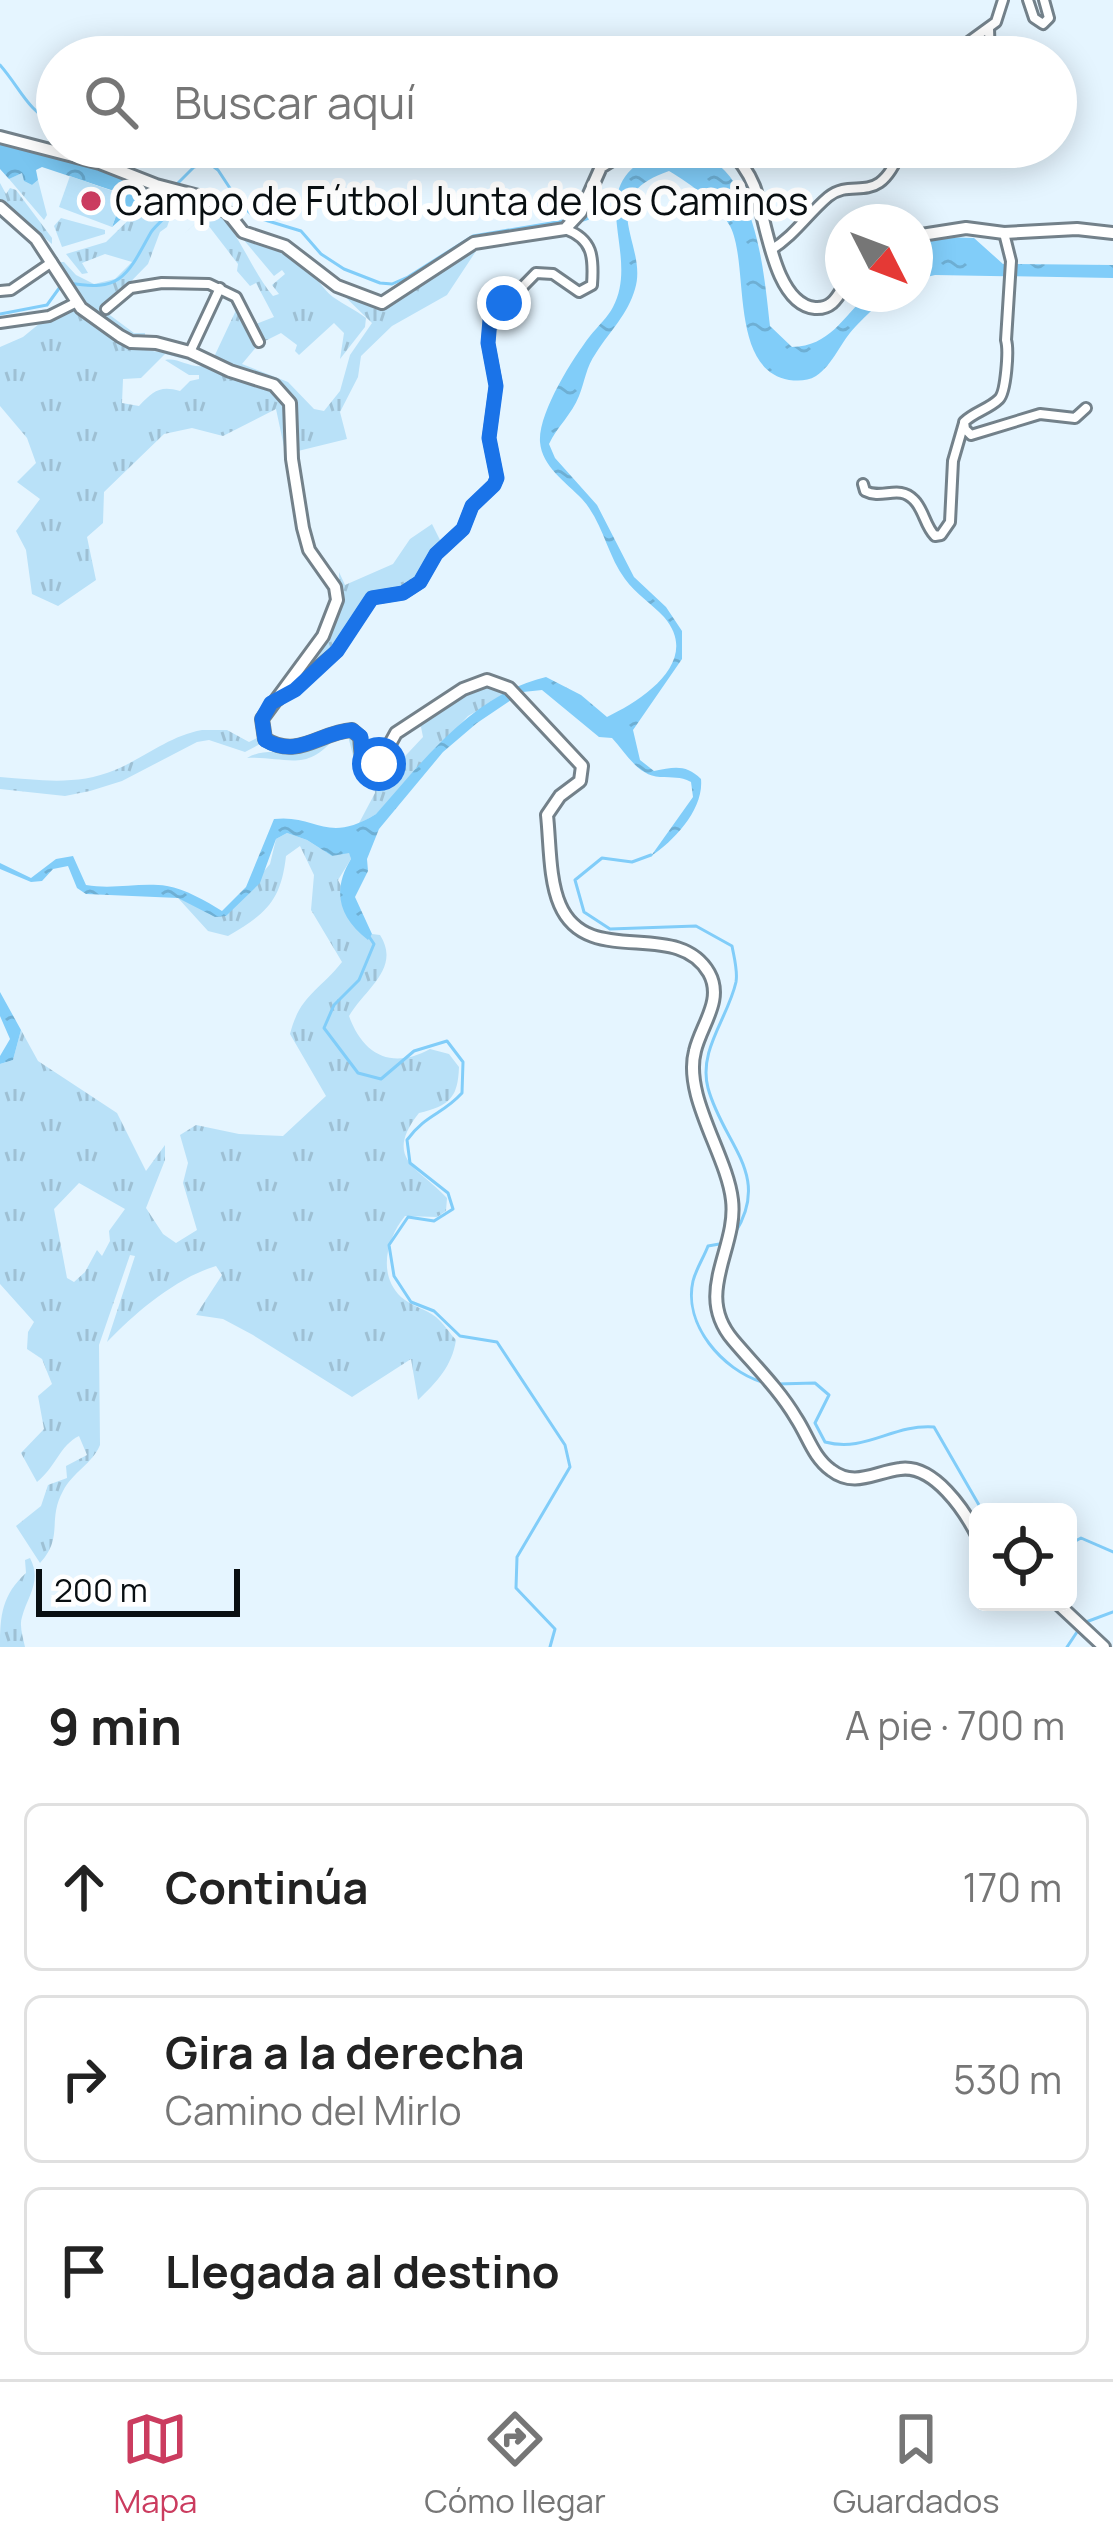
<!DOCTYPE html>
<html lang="es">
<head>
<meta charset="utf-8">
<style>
  :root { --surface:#fff; --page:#f6f6f6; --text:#222; --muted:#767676; --line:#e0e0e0; --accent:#cb3c5f }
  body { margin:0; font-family:Manrope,sans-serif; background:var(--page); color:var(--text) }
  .controls { position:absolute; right:36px; bottom:36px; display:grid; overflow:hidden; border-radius:18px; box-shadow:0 6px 30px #0003 }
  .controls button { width:108px; height:108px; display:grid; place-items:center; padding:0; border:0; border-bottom:3px solid var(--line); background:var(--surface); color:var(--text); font:60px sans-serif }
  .compass { position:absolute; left:825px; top:204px; width:108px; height:108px; border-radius:50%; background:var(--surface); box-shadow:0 6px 30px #0003; rotate:132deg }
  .scale { position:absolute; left:36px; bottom:30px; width:204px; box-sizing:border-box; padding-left:12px; border:6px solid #090f12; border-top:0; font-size:33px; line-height:42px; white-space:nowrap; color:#090f12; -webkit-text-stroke:9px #fff; paint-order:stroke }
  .stop { position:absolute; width:36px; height:36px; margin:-27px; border:9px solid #1a73e8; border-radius:50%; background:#fff }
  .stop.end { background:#1a73e8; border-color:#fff; box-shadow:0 3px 12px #0008 }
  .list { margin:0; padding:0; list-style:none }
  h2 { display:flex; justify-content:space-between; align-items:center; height:156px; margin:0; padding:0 48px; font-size:51px }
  h2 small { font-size:39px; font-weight:400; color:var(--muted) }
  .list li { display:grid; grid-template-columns:78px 1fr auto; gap:36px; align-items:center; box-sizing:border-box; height:168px; margin:0 24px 24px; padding:0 24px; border:3px solid var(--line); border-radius:18px }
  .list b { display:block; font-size:45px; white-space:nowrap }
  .list p { margin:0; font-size:39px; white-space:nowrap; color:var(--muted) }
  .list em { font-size:39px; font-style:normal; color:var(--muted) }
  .icon { flex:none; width:66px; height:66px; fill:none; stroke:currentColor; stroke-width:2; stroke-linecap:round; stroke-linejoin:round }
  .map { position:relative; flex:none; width:1113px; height:1647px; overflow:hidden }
  .search { position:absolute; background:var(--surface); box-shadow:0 6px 30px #0003; left:36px; right:36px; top:36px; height:132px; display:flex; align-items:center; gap:30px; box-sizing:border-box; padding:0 42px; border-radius:66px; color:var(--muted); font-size:45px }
  .sheet { height:732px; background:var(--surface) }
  nav { display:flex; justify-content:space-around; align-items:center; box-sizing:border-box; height:168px; border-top:3px solid var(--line); background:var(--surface); font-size:33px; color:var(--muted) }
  nav a { display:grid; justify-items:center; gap:6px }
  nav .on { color:var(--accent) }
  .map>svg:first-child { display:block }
</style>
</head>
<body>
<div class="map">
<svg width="1113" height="1647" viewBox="0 0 1113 1647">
  <defs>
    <pattern id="grass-tufts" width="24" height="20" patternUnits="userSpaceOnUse" patternTransform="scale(3)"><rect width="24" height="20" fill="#b9e1f8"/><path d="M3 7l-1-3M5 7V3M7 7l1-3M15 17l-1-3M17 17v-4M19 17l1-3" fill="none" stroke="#9ec0d4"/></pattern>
    <pattern id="forest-crowns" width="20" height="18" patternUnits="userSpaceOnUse" patternTransform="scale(3)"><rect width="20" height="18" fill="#79c5f0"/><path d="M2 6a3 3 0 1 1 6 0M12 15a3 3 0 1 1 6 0" fill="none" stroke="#67a8cd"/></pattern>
    <pattern id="water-ripples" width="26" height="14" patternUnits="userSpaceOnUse" patternTransform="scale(3)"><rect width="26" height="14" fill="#81cdf9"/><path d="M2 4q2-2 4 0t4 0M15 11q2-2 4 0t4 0" fill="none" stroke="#6eafd4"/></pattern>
  </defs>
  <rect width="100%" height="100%" fill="#e5f5ff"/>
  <path fill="url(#grass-tufts)" fill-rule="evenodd" d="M23,172L24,181L32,185L38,180L47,215L44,220L9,179Z
    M0,183L6,194L10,188L16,190L52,238V244L0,201Z
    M168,191L178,195L167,227L160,232L148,264L103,310L134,333H145V340C105,338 75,293 58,262H64L76,275L94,284L115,279L132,262L105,254L82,263L88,273L82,274L66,254L106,242L152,197Z
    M207,203C237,224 249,268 273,296L279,294L272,285L285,274L282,270L274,276L227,220C250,241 275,247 301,264C317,275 322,289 333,297C344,305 356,310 366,318L365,327L340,359L344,333L334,323L299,355L295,351L297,345L281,333L263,342L256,324L274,317L256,283L250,286L237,271L238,264L208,225L198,221L183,235L202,217Z
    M61,218L105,230V234L62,247L54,226Z
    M478,248L447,295L392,326L361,356L358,377L340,412L347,439L298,451L296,411L284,387L214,357L238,306L257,346L242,364L288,382L314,409L324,411L340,391L350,355L372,323L336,288L378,305Z
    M70,309C92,315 106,337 127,345C146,353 172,351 194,358L192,361L165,354L141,378L123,379L122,403L139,406C153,391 160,385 180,391L190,381L199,379V375H189L165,360C178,357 189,368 203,366C224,377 279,386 286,408C293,427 289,455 290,475L276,409L223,436L192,428L164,434L104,492L103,523L87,537L96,580L58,606L32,594L26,550L16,531L40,499L17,482L36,463L27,438L0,406V347L23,337L45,319Z
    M432,524L442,544C422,574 418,589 379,593L346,637L287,693L332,627L340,606L339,572L345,585L393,564L410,539Z
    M496,685L508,693L468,716L376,814L358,825L375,793L374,779L358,775L348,736H336C307,774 286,756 247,758C266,747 283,756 304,750C320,745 331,732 349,733L361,767L374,769L387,754L386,771L394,768L423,737L421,727L413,725L477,686Z
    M202,730H227L249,742L257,738L260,744L245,752L209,740L197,742L122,781L90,791L65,796L0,789V777C40,780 77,786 115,770C146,757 169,736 202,730Z
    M287,833L307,840L332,856L349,852L351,859L338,880L367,939L372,934L380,935C401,968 366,988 349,1016C363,1055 392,1070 430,1049L449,1054L459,1067C458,1098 449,1106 419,1113C382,1160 420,1168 447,1198L446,1211L437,1217L405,1216C387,1238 377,1274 401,1297C411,1306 426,1309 436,1317C443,1323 449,1332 456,1340C452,1366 437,1382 418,1400L411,1359L352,1397L253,1335L223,1319L196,1315L222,1275L216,1266C176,1278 136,1312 107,1342L135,1256L130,1255L99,1345L100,1445C92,1464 73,1472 63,1491C47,1520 64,1537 40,1563L16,1526L41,1506L48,1485L67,1478L66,1466L87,1455L79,1436C60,1445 55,1468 37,1482L21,1453L44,1429L38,1396L52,1384L42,1359L27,1349L28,1332L34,1322L0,1284V1064L13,1060L21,1030L38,1061L117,1113L146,1171L165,1145V1160L146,1208L163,1234L176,1243L197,1230L183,1183L188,1163L180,1135L196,1125L239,1134L283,1136L326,1096L290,1034C300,995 318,992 342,962L311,910L314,875L300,846L286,856C281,901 266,914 228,936L208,931L178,898L226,916L270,864L276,839ZM79,1183L125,1209L109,1231L110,1241L102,1256L97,1250L85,1272L74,1282L67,1278L54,1209Z
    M30,1558C42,1581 28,1595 22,1617C19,1626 23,1637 25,1647H0C0,1615 2,1595 26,1573L25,1560Z"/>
  <path fill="url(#forest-crowns)" d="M0,139L95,165L149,187L138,204L112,227L123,194L42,167L36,170L38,180L32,185L24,181L22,173L9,179L0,169Z"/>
  <path fill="#b9e1f8" d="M70,176L124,195L112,227L59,207Z"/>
  <path fill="url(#water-ripples)" d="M664,151C673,151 684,150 693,152C757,167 764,275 770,326L792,347C830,346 842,318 868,294H889C878,305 866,315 856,326C841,341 833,365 816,376C808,381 799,381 789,380C728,369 750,264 730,226C718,204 691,184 669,171C591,198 649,244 635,289C628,314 610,331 596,353C586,367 585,381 579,396C572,414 557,427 549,444L555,458L597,505L634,577L666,607L682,631V659L633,730L640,760L654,771C674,767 686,764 701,779C704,809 674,841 651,856L693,797L691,782C679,776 674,778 660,777C638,776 626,753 612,738L599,737L542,690L523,692L477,723L443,752L379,829L367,859L368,871L355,897L372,934L368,940C338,917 332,890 351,859L349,853L332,856L307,840L287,833L276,839L260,883L226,916L215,917L178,898L86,894L77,888L68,866L53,869L42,881L31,882L0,869V863L31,878L56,859L73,856L86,885C114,890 139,882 167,886C185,889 206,901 222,911L246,887L274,819C317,814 326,845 376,814C424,760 472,695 546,677L581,695L607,717C643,700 702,661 664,617C652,604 636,594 625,579C607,555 603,522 582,499C566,482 542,467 540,442C538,413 573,358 590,336C598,326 608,317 613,307C643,250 575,182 664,151Z
    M943,237L974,238L1003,264L1113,265V278L935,275L915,280V245Z
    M0,992L21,1030L13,1060L0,1064V1056L10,1039L0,1016Z"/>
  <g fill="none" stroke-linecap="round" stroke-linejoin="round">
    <path stroke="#81cdf9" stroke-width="3" d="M0,65C21,89 27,111 57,125
      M124,147L160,156H196
      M206,161L218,170L241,205L255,217L301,231L321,254L344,269L380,283L392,284L408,277L473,236L563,221
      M176,185L194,167L207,163
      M580,221L616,209
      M69,283C121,292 127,276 150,234C153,228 159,224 163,219C168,212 170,200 173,191
      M0,314L47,305L60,287
      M651,855L632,862L602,858L575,880L584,912L610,929L696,926L732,946C734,957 738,971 736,982C728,1018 698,1050 708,1088C723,1144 772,1174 735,1233
      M368,935L374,944L359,980L334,1005L324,1028L358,1073L381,1079L414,1051L447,1041L463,1062L462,1093C442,1115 426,1114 407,1140L410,1163L448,1193L453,1209L434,1221L408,1217L389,1245L394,1276L411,1302L434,1311L460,1336L497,1342L565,1445L570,1467L517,1557L516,1588L555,1629L550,1647
      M725,1243L708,1246C704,1257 696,1269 693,1281C683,1325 723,1370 762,1382
      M777,1384L815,1383L829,1395L815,1423L825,1442C866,1453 892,1424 934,1427L983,1512
      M1068,1545L1081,1538L1113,1552
      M1086,1622L1113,1612
      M1067,1647L1079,1629"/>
    <defs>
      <path id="minor" d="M1028,0L1034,18L1043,24L1049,18L1044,0
        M989,29L990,57
        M956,57L963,46L996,22L1003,0
        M1004,233L1011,261L1006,340C1009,350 1006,392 999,399C989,409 974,412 964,422L965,429L971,435L1040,414L1075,418L1086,408
        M771,250C794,236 808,214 828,197C855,175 878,211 902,147
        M0,291L11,290L52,262
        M106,309L131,288L162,283L209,284L236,297L259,342
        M0,323L49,316L77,302
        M190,352L220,288
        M863,484L865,491C882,500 899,484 914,500C924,510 925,526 935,536L941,535L950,522L953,461L964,423
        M278,700L337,651L372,598L403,593L420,582L436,554L463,529L472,506L494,485L497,478L489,438L496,385L488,343L490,320L536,273L553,274L579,292L592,285C594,257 593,239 565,229"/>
      <path id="major" d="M0,137L100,163L156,185L206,198L228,213L243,232L285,246L337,286L382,303L474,243L565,229L581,212L601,167L633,147
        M728,147C739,160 748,171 754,186C766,217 773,304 815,308C830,309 836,300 843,288
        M0,207L36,239L81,308L120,336L131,342L156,343L190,352L230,371L274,385L290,403L292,459L303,528L309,550L335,587L337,600L323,636L262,719L265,739C298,760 320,732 352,730L360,737L362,759L370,766L379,764L396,733L463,689L487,680L509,688L582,766L580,781L560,796L547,815C550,843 549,880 560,905C588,970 677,917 709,973C724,1000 701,1025 695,1051C683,1096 727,1155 732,1200C738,1249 693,1293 733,1340C754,1365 779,1389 796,1418C808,1436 813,1457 831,1470C854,1488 875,1472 900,1469C934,1464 965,1511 978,1537
        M915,236L966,228L1004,233L1077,229L1113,233
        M1056,1602L1104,1647"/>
    </defs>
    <use href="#minor" stroke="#73818a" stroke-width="14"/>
    <use href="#major" stroke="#73818a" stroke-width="16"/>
    <use href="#minor" stroke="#fff" stroke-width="8"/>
    <use href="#major" stroke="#fff" stroke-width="10"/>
  </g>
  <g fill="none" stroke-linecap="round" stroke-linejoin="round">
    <path stroke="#1a73e8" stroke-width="15" d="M379,764L370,766L362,759L361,737L352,730C320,732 298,759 265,740L262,719L271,703L295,690L337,651L372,598L403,593L420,582L436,554L463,529L472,506L494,485L497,478L489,438L496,386L488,343L490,320L504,303"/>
  </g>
  <circle fill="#cb3c5f" stroke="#fff" stroke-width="4.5" cx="91" cy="201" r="12"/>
  <g text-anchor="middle" stroke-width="12" stroke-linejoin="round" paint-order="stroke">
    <g font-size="39" fill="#090f12" stroke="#fff" text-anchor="start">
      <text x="115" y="215">Campo de Fútbol Junta de los Caminos</text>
    </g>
  </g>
</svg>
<div class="controls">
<button><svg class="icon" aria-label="locate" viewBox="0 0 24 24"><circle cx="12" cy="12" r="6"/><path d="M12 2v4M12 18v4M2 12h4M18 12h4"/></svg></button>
</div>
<svg class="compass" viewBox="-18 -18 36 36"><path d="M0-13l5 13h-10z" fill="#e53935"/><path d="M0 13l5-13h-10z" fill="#767676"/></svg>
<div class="scale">200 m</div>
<div class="stop" style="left:379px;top:764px"></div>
<div class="stop end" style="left:504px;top:303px"></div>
<div class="search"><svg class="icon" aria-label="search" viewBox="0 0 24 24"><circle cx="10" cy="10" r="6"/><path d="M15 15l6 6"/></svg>Buscar aquí</div>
</div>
<section class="sheet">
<h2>9 min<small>A pie · 700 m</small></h2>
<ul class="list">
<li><svg class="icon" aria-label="ahead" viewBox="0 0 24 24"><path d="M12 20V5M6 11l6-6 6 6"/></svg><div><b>Continúa</b></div><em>170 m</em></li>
<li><svg class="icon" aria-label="right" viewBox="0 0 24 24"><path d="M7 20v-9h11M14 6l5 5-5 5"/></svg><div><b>Gira a la derecha</b><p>Camino del Mirlo</p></div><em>530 m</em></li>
<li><svg class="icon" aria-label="arrive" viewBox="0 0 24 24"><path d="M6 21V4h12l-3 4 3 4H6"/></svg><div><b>Llegada al destino</b></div></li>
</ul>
</section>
<nav>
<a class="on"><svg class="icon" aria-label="map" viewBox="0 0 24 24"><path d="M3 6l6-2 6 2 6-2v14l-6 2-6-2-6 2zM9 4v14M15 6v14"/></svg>Mapa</a>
<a><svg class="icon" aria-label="directions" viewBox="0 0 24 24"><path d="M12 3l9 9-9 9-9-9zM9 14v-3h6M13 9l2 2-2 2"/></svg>Cómo llegar</a>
<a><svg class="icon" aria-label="saved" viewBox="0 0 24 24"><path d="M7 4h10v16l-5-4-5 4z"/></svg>Guardados</a>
</nav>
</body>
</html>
